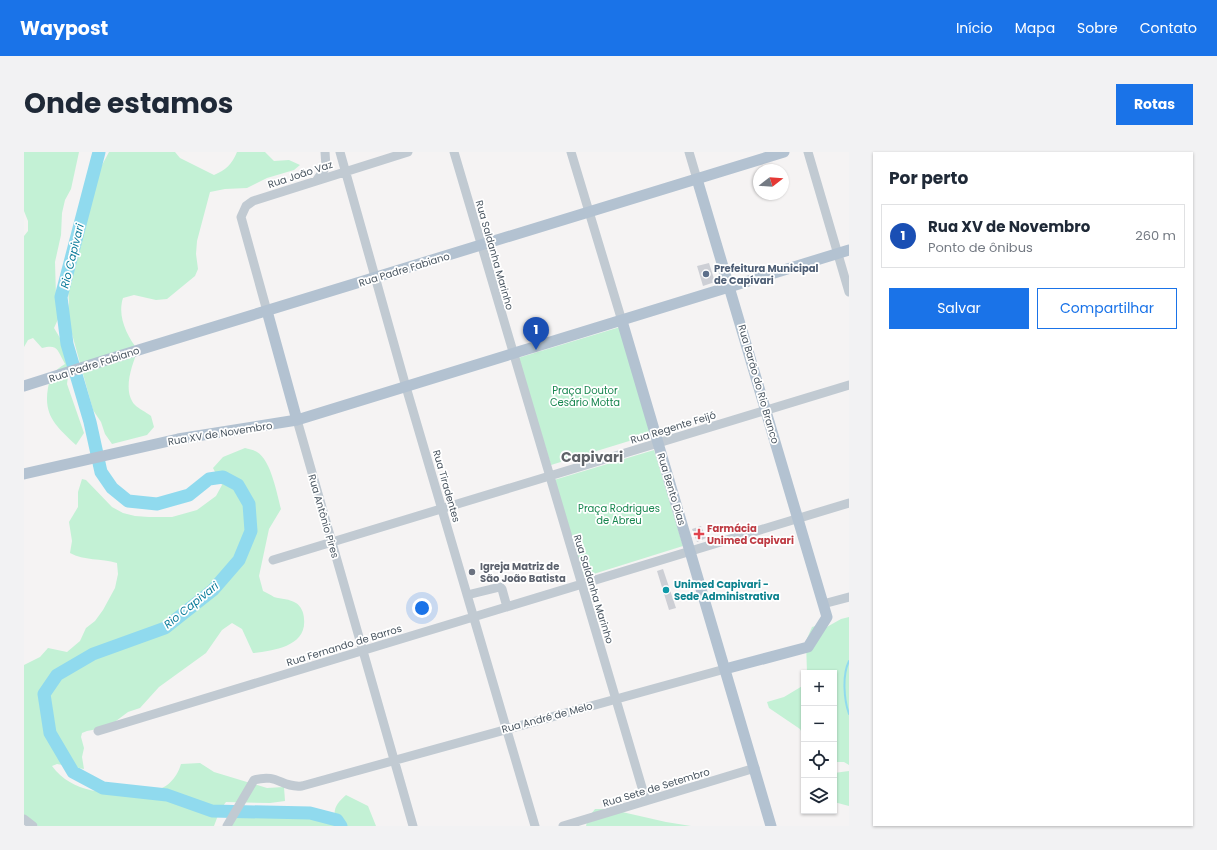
<!DOCTYPE html>
<html lang="pt">
<head>
<meta charset="utf-8">
<style>
  :root { --surface:#fff; --page:#f2f2f3; --text:#1f2937; --muted:#747a83; --line:#e0e1e3; --accent:#1a73e8 }
  body { margin:0; font-family:Poppins,sans-serif; background:var(--page); color:var(--text) }
  .controls { position:absolute; right:12px; bottom:12px; display:grid; overflow:hidden; border-radius:0px; box-shadow:0 1px 3px #0004 }
  .controls button { width:36px; height:36px; display:grid; place-items:center; padding:0; border:0; border-bottom:1px solid var(--line); background:var(--surface); color:var(--text); font:20px sans-serif }
  .compass { position:absolute; left:729px; top:12px; width:36px; height:36px; border-radius:50%; background:var(--surface); box-shadow:0 1px 3px #0004; rotate:73deg }
  .you { position:absolute; left:398px; top:456px; width:14px; height:14px; margin:-10px; border:3px solid #fff; border-radius:50%; background:#1a73e8; box-shadow:0 0 0 6px #1a73e833 }
  .badge { display:grid; place-items:center; width:26px; height:26px; border-radius:50%; background:var(--accent); color:#fff; font-size:13px; font-weight:700 }
  .pin { position:absolute; translate:-50% -33px; filter:drop-shadow(0 1px 2px #0008) }
  .pin::after { content:''; position:absolute; top:21px; width:14px; height:12px; background:inherit; clip-path:polygon(0 0,100% 0,50% 100%) }
  .list { margin:0; padding:0; list-style:none }
  h2 { display:flex; justify-content:space-between; align-items:center; height:52px; margin:0; padding:0 16px; font-size:17px }
  h2 small { font-size:13px; font-weight:400; color:var(--muted) }
  .list li { display:grid; grid-template-columns:26px 1fr auto; gap:12px; align-items:center; box-sizing:border-box; height:64px; margin:0 8px 8px; padding:0 8px; border:1px solid var(--line); border-radius:0px }
  .list b { display:block; font-size:15px; white-space:nowrap }
  .list p { margin:0; font-size:13px; white-space:nowrap; color:var(--muted) }
  .list em { font-size:13px; font-style:normal; color:var(--muted) }
  .actions { display:flex; gap:8px; padding:12px 16px }
  .actions a { flex:1; padding:9px 0; border:1px solid var(--accent); border-radius:0px; text-align:center; font-size:14px; color:var(--accent) }
  .actions .main { background:var(--accent); color:#fff }
  .icon { flex:none; width:22px; height:22px; fill:none; stroke:currentColor; stroke-width:2; stroke-linecap:round; stroke-linejoin:round }
  .map { position:relative; flex:none; width:825px; height:674px; overflow:hidden; border-radius:0px }
  header { display:flex; align-items:center; gap:24px; box-sizing:border-box; height:56px; padding:0 20px; background:var(--accent); color:#fff }
  header strong { font-size:19px }
  nav { display:flex; gap:22px; margin-inline-start:auto; font-size:14px }
  .intro { display:flex; align-items:center; justify-content:space-between; box-sizing:border-box; height:96px; padding:0 24px }
  h1 { margin:0; font-size:28px }
  .button { padding:10px 18px; border-radius:0px; background:var(--accent); color:#fff; font-size:14px; font-weight:700 }
  main { display:flex; gap:24px; padding:0 24px }
  aside { flex:1; background:var(--surface); border-radius:0px; box-shadow:0 1px 3px #0004 }
  .map>svg:first-child { display:block }
</style>
</head>
<body>
<header>
<strong>Waypost</strong>
<nav><a>Início</a><a>Mapa</a><a>Sobre</a><a>Contato</a></nav>
</header>
<div class="intro"><h1>Onde estamos</h1><a class="button">Rotas</a></div>
<main>
<div class="map">
<svg width="825" height="674" viewBox="0 0 825 674">
  <rect width="100%" height="100%" fill="#f5f3f3"/>
  <path fill="#c3f1d5" d="M0,0H55L47,37L41,48L38,61L37,83L31,110L32,144L36,157L35,165L30,176L42,196L46,208L43,232L60,281L52,293C33,275 19,264 24,236C26,224 31,218 41,212L40,210C33,198 34,192 18,196L9,186L4,188L0,195V84L4,79V69L0,59Z
    M85,0H151L156,6L190,23C202,18 208,12 213,0H241L250,9L265,8L276,13L270,18L243,26L223,36L201,37L186,40L173,89L172,102L174,117L171,124L143,147L132,148L110,143L99,146C93,164 103,184 114,198C108,213 98,239 111,253C115,257 122,260 127,264L130,275L123,283L88,292L81,282L77,270L69,258L43,164L45,151L44,138L48,112L56,87L70,38L71,26Z
    M596,175L628,282L527,313L494,206Z
    M221,296C225,297 230,298 233,300C247,308 253,342 257,357L245,377L235,424L239,439C243,441 247,443 250,445C257,447 266,447 272,451C277,454 280,461 280,467C283,494 250,499 229,501L218,477L208,471L198,478L182,501L135,535L116,556L104,560L84,575L63,579L58,581L57,585L60,596L58,605L60,617L33,612L28,614C49,642 82,641 115,642L119,638C138,642 152,629 157,612L176,611L190,620L243,636L260,635L261,649L246,651L202,650L196,658L190,674H14L0,663V513L16,505L24,496L43,500L56,489L62,476L71,469L79,458L91,436L94,422L93,411C77,406 60,409 46,401L48,389L45,370L54,355V340L58,327L62,328L88,355L99,361L111,364L125,365H148L173,358L192,344L198,333L189,316L199,305Z
    M630,298L659,394L560,425L530,328Z
    M825,465V613L820,610H810V521H783L782,489L788,475L795,473L801,476L817,467Z
    M780,533V585L776,577L745,556L743,550L760,545Z
    M825,619V654L810,650V621Z
    M322,643L344,654L352,674H200L205,667L216,662L251,660L274,663L310,672L312,669C308,657 313,651 322,643Z
    M571,657H585L642,670L667,674H562L564,666Z"/>
  <g fill="none" stroke-linecap="round" stroke-linejoin="round">
    <path stroke="#90daee" stroke-width="2" d="M825,509C818,523 820,548 825,562"/>
    <path stroke="#90daee" stroke-width="13" d="M75,0L37,145L43,192L66,270L77,320L88,336L104,349L133,352L165,343L185,327L199,325L214,333L225,352L227,379L215,408L189,438L141,476L69,502L33,523L20,542L26,581L49,620L79,636L143,643L188,659L286,661L313,668L317,674"/>
  </g>
  <path fill="#cdcfd5" d="M685,111L691,130L679,134L673,114Z
    M677,374L682,386L673,390L668,377Z
    M639,417L652,456L645,458L633,419Z"/>
  <g fill="none" stroke-linecap="round" stroke-linejoin="round">
    <path stroke="#c1cad2" stroke-width="9" d="M316,0L382,235L511,674
      M430,0L622,649
      M547,0L598,169
      M665,0L673,27
      M784,0L825,140
      M292,29L302,15L301,0
      M243,159L217,65L222,54L229,49L384,0
      M273,268L389,674
      M249,408L825,233
      M443,443L476,435L478,437L483,455
      M799,452L825,445
      M74,579L825,351
      M0,667L9,674
      M203,674L230,628C255,621 256,636 278,634L701,517
      M539,674L731,616"/>
    <path stroke="#b3c2d1" stroke-width="11" d="M673,27L803,465L784,495L701,517
      M243,159L273,268
      M598,169L747,674
      M0,234L82,208L760,0
      M0,322L154,287L273,268L825,98"/>
  </g>
  <circle fill="#5c6f8a" stroke="#fff" stroke-width="1.5" cx="682" cy="122" r="4"/>
  <path fill="#e0444e" stroke="#fff" stroke-width="1.5" d="M673 376h4v4h4v4h-4v4h-4v-4h-4v-4h4z"/>
  <circle fill="#6b7280" stroke="#fff" stroke-width="1.5" cx="448" cy="420" r="4"/>
  <circle fill="#0f9aa8" stroke="#fff" stroke-width="1.5" cx="642" cy="438" r="4"/>
  <g text-anchor="middle" stroke-width="3.5" stroke-linejoin="round" paint-order="stroke">
    <g font-size="10" fill="#4a5661" stroke="#fff">
      <text transform="translate(276 22) rotate(-18)" y="4">Rua João Vaz</text>
      <text transform="translate(471 103) rotate(74)" y="4">Rua Saldanha Marinho</text>
      <text transform="translate(380 117) rotate(-17)" y="4">Rua Padre Fabiano</text>
      <text transform="translate(70 212) rotate(-18)" y="4">Rua Padre Fabiano</text>
      <text transform="translate(735 232) rotate(74)" y="4">Rua Barão do Rio Branco</text>
      <text transform="translate(649 275) rotate(-17)" y="4">Rua Regente Feijó</text>
      <text transform="translate(196 281) rotate(-9)" y="4">Rua XV de Novembro</text>
      <text transform="translate(423 334) rotate(74)" y="4">Rua Tiradentes</text>
      <text transform="translate(648 337) rotate(73)" y="4">Rua Bento Dias</text>
      <text transform="translate(300 364) rotate(74)" y="4">Rua Antônio Pires</text>
      <text transform="translate(570 437) rotate(73)" y="4">Rua Saldanha Marinho</text>
      <text transform="translate(320 493) rotate(-17)" y="4">Rua Fernando de Barros</text>
      <text transform="translate(523 565) rotate(-15)" y="4">Rua André de Melo</text>
      <text transform="translate(632 635) rotate(-17)" y="4">Rua Sete de Setembro</text>
    </g>
    <g font-size="10" font-weight="bold" fill="#4e5e75" stroke="#fff" text-anchor="start">
      <text x="690" y="120">Prefeitura Municipal<tspan x="690" dy="12">de Capívari</tspan></text>
    </g>
    <g font-size="10" fill="#17864f" stroke="#fff">
      <text x="561" y="242">Praça Doutor<tspan x="561" dy="12">Cesário Motta</tspan></text>
      <text x="595" y="360">Praça Rodrigues<tspan x="595" dy="12">de Abreu</tspan></text>
    </g>
    <g font-size="10" font-weight="bold" fill="#be3a42" stroke="#fff" text-anchor="start">
      <text x="683" y="380">Farmácia<tspan x="683" dy="12">Unimed Capivari</tspan></text>
    </g>
    <g font-size="10" font-weight="bold" fill="#5b616d" stroke="#fff" text-anchor="start">
      <text x="456" y="418">Igreja Matriz de<tspan x="456" dy="12">São João Batista</tspan></text>
    </g>
    <g font-size="10" font-weight="bold" fill="#0d838f" stroke="#fff" text-anchor="start">
      <text x="650" y="436">Unimed Capivari -<tspan x="650" dy="12">Sede Administrativa</tspan></text>
    </g>
    <g font-size="11" font-style="italic" fill="#0c7c9b" stroke="#fff">
      <text transform="translate(48 104) rotate(-76)" y="4">Rio Capivari</text>
      <text transform="translate(167 453) rotate(-39)" y="4">Rio Capivari</text>
    </g>
    <g font-size="14" font-weight="bold" fill="#5f6368" stroke="#fff">
      <text x="568" y="310">Capivari</text>
    </g>
  </g>
</svg>
<div class="controls">
<button>+</button>
<button>−</button>
<button><svg class="icon" aria-label="locate" viewBox="0 0 24 24"><circle cx="12" cy="12" r="6"/><path d="M12 2v4M12 18v4M2 12h4M18 12h4"/></svg></button>
<button><svg class="icon" aria-label="layers" viewBox="0 0 24 24"><path d="M12 4l9 5-9 5-9-5zM3 14l9 5 9-5"/></svg></button>
</div>
<svg class="compass" viewBox="-18 -18 36 36"><path d="M0-13l5 13h-10z" fill="#e53935"/><path d="M0 13l5-13h-10z" fill="#747a83"/></svg>
<div class="you"></div>
<div class="pin badge" style="left:512px;top:198px;background:#1a4fb4">1</div>
</div>
<aside>
<h2>Por perto<small></small></h2>
<ul class="list">
<li><span class="badge" style="background:#1a4fb4">1</span><div><b>Rua XV de Novembro</b><p>Ponto de ônibus</p></div><em>260 m</em></li>
</ul>
<div class="actions"><a class="main">Salvar</a><a>Compartilhar</a></div>
</aside>
</main>
</body>
</html>
